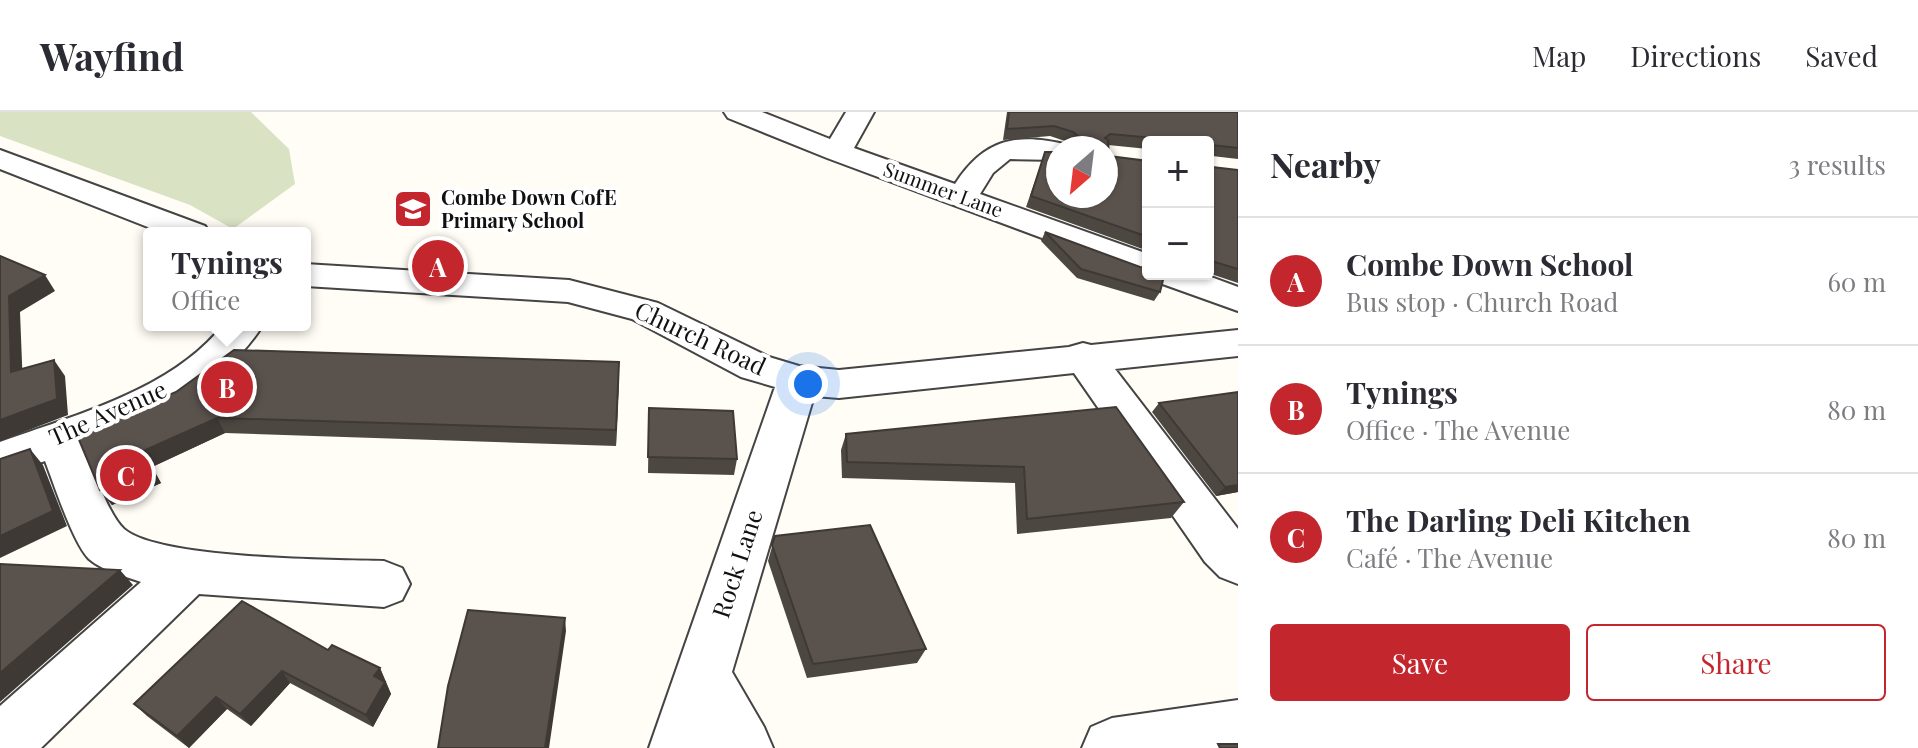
<!DOCTYPE html>
<html lang="en">
<head>
<meta charset="utf-8">
<style>
  :root { --surface:#fff; --page:#f7f7f7; --text:#2b2b33; --muted:#7c7c81; --line:#e1e1e2; --accent:#c4262e }
  body { margin:0; font-family:"Playfair Display",serif; background:var(--page); color:var(--text) }
  .controls { position:absolute; right:24px; top:24px; display:grid; overflow:hidden; border-radius:8px; box-shadow:0 2px 6px #0004 }
  .controls button { width:72px; height:72px; display:grid; place-items:center; padding:0; border:0; border-bottom:2px solid var(--line); background:var(--surface); color:var(--text); font:40px sans-serif }
  .compass { position:absolute; left:1046px; top:24px; width:72px; height:72px; border-radius:50%; background:var(--surface); box-shadow:0 2px 6px #0004; rotate:208deg }
  .you { position:absolute; left:808px; top:272px; width:28px; height:28px; margin:-20px; border:6px solid #fff; border-radius:50%; background:#1a73e8; box-shadow:0 0 0 12px #1a73e833 }
  .badge { display:grid; place-items:center; width:52px; height:52px; border-radius:50%; background:var(--accent); color:#fff; font-size:26px; font-weight:700 }
  .pin { position:absolute; translate:-50% -50%; border:4px solid #fff; box-shadow:0 2px 8px #0006 }
  .popup { position:absolute; left:143px; top:115px; width:168px; height:104px; box-sizing:border-box; display:grid; place-content:center; border-radius:8px; background:var(--surface); filter:drop-shadow(0 2px 6px #0005); font-size:26px; white-space:nowrap; color:var(--muted) }
  .popup b { font-size:30px; color:var(--text) }
  .popup::after { content:''; position:absolute; left:50%; top:100%; margin-left:-16px; border:16px solid transparent; border-top-color:var(--surface) }
  .list { margin:0; padding:0; list-style:none }
  h2 { display:flex; justify-content:space-between; align-items:center; height:104px; margin:0; padding:0 32px; font-size:34px }
  h2 small { font-size:26px; font-weight:400; color:var(--muted) }
  .list li { display:grid; grid-template-columns:52px 1fr auto; gap:24px; align-items:center; box-sizing:border-box; height:128px; padding:0 32px; border-top:2px solid var(--line) }
  .list b { display:block; font-size:30px; white-space:nowrap }
  .list p { margin:0; font-size:26px; white-space:nowrap; color:var(--muted) }
  .list em { font-size:26px; font-style:normal; color:var(--muted) }
  .actions { display:flex; gap:16px; padding:24px 32px }
  .actions a { flex:1; padding:18px 0; border:2px solid var(--accent); border-radius:8px; text-align:center; font-size:28px; color:var(--accent) }
  .actions .main { background:var(--accent); color:#fff }
  .map { position:relative; flex:none; width:1238px; height:636px; overflow:hidden }
  header { display:flex; align-items:center; gap:48px; box-sizing:border-box; height:112px; padding:0 40px; background:var(--surface); border-bottom:2px solid var(--line) }
  header strong { font-size:38px }
  nav { display:flex; gap:44px; margin-inline-start:auto; font-size:28px }
  main { display:flex }
  aside { flex:1; background:var(--surface) }
  .map>svg:first-child { display:block }
</style>
</head>
<body>
<header>
<strong>Wayfind</strong>
<nav><a>Map</a><a>Directions</a><a>Saved</a></nav>
</header>
<main>
<div class="map">
<svg width="1238" height="636" viewBox="0 0 1238 636">
  <rect width="100%" height="100%" fill="#fffdf5"/>
  <path fill="#d9e3c4" d="M0,0H251L289,37L295,72L233,117L190,93L0,24Z"/>
  <g fill="none" stroke-linecap="round" stroke-linejoin="round">
    <defs>
      <path id="minor" d="M724,0H762L830,27L846,0H874L854,36L955,72C984,27 1016,20 1068,33L1071,36H1058V48L1010,47L993,61L980,82L1148,142V162H1203L1238,175V199L1157,170L1153,163L1136,161L827,46L728,6Z
        M0,38L205,114L210,121H163L0,57Z
        M305,152L569,168L658,191L769,245L799,254L839,258L1069,235L1083,231L1091,233L1238,218V244L1115,257L1238,417V472L1220,465L1205,450L1074,261L839,286L814,284L732,560L764,615L773,636H649L775,275L741,265L632,207L568,190L305,174Z
        M223,213H263C222,277 153,306 84,334C93,355 107,401 124,417C158,447 333,448 384,449L402,456L410,472L402,488L384,495L199,482L41,636H0V594L141,470C124,464 103,459 89,447C73,431 54,372 45,349L0,365V330C75,303 172,278 223,213Z
        M1238,588V636H1082L1091,615L1112,606Z"/>
    </defs>
    <use href="#minor" stroke="#444" stroke-width="4"/>
    <use href="#minor" fill="#fff" fill-rule="evenodd"/>
  </g>
  <path fill="#4d4742" d="M1007,0H1238V47L1212,44V55L1238,58V171L1208,161V30H1148V37L1108,33L1109,44L1148,49V139L1026,95L1045,40L1106,36H1062L1065,29L1050,24L1003,28Z
    M1045,120L1140,155L1160,180L1154,189L1077,166L1041,129Z
    M619,266L616,334L225,321L152,355L161,371L112,393L100,378L176,280Z
    M1238,280V380L1216,384L1152,300L1159,291Z
    M1116,295L1184,390L1171,406L1017,422L1015,371L842,366L841,338L846,322Z
    M649,296L737,347L734,363L648,361Z
    M775,424L926,537L917,551L807,566L768,449Z
    M328,538L380,556L391,582L373,615L290,571L251,614L227,597L189,636L147,604L134,592Z"/>
  <path fill="#3f3936" d="M45,163L55,179L20,200L23,276L11,260L9,184Z
    M54,248L65,264L68,303L0,329V308Z
    M619,250V266L616,334V318Z
    M217,306L225,321L152,355L161,371L112,393L100,378L141,340Z
    M30,337L43,353L67,414L0,446V424Z
    M1238,373V380L1216,384L1225,375Z
    M120,458L133,473L0,590V561Z
    M565,506L566,519L549,636H545Z
    M380,556L391,582L373,615L366,603L374,564Z
    M282,559L290,571L251,614L240,602Z
    M216,585L227,597L189,636L177,624Z"/>
  <path fill="#5a524d" stroke="#3f3936" stroke-width="2" d="M1009,0H1238V36L1212,33V55L1238,58V157L1208,148V30H1157L1154,26L1110,22L1105,26L1108,28L1109,44L1148,49V125L1031,84L1045,40H1058V84H1106V36H1065L1066,28L1079,25L1073,20L1054,14L1007,17Z
    M1045,120L1140,155L1148,156V162H1161L1164,164L1160,180L1081,157Z
    M0,144L45,163L9,184L11,260L54,248L57,287L0,308Z
    M234,238L619,250L616,318L217,306L141,340L150,355L100,378L77,323L176,280Z
    M1238,280V373L1225,375L1159,291Z
    M1116,295L1184,390L1027,407L1024,355L847,350L846,322Z
    M649,296L733,299L737,347L648,345Z
    M30,337L53,399L0,424V347Z
    M870,413L926,537L813,552L772,433L775,424Z
    M0,452L120,458L0,561Z
    M242,489L328,538L332,533L380,556L374,564L385,570L366,603L282,559L240,602L216,585L177,624L134,592Z
    M468,498L565,506L545,636H438L448,574Z
    M1218,632H1238V636H1220Z"/>
  <defs>
    <symbol id="school-square" viewBox="-11 -11 22 22"><rect x="-9" y="-9" width="18" height="18" rx="4" fill="#c4262e" stroke="#fff"/><path d="M0-5L7-2L0 1L-7-2ZM-4 1L0 2.5L4 1V4Q0 6-4 4Z" fill="#fff"/></symbol>
  </defs>
  <g fill-rule="evenodd">
    <use href="#school-square" x="391" y="75" width="44" height="44"/>
  </g>
  <g text-anchor="middle" stroke-width="8" stroke-linejoin="round" paint-order="stroke">
    <g font-size="20" fill="#111" stroke="#fff">
      <text transform="translate(943 78) rotate(20)" y="7">Summer Lane</text>
    </g>
    <g font-size="20" font-weight="bold" fill="#111" stroke="#fff" text-anchor="start">
      <text x="441" y="93">Combe Down CofE<tspan x="441" dy="23">Primary School</tspan></text>
    </g>
    <g font-size="24" fill="#111" stroke="#fff">
      <text transform="translate(700 227) rotate(25)" y="8">Church Road</text>
      <text transform="translate(108 302) rotate(-24)" y="8">The Avenue</text>
      <text transform="translate(738 452) rotate(-72)" y="8">Rock Lane</text>
    </g>
  </g>
</svg>
<div class="controls">
<button>+</button>
<button>−</button>
</div>
<svg class="compass" viewBox="-18 -18 36 36"><path d="M0-13l5 13h-10z" fill="#e53935"/><path d="M0 13l5-13h-10z" fill="#7c7c81"/></svg>
<div class="you"></div>
<div class="pin badge" style="left:438px;top:154px">A</div>
<div class="pin badge" style="left:227px;top:275px">B</div>
<div class="popup"><b>Tynings</b>Office</div>
<div class="pin badge" style="left:126px;top:363px">C</div>
</div>
<aside>
<h2>Nearby<small>3 results</small></h2>
<ul class="list">
<li><span class="badge">A</span><div><b>Combe Down School</b><p>Bus stop · Church Road</p></div><em>60 m</em></li>
<li><span class="badge">B</span><div><b>Tynings</b><p>Office · The Avenue</p></div><em>80 m</em></li>
<li><span class="badge">C</span><div><b>The Darling Deli Kitchen</b><p>Café · The Avenue</p></div><em>80 m</em></li>
</ul>
<div class="actions"><a class="main">Save</a><a>Share</a></div>
</aside>
</main>
</body>
</html>
